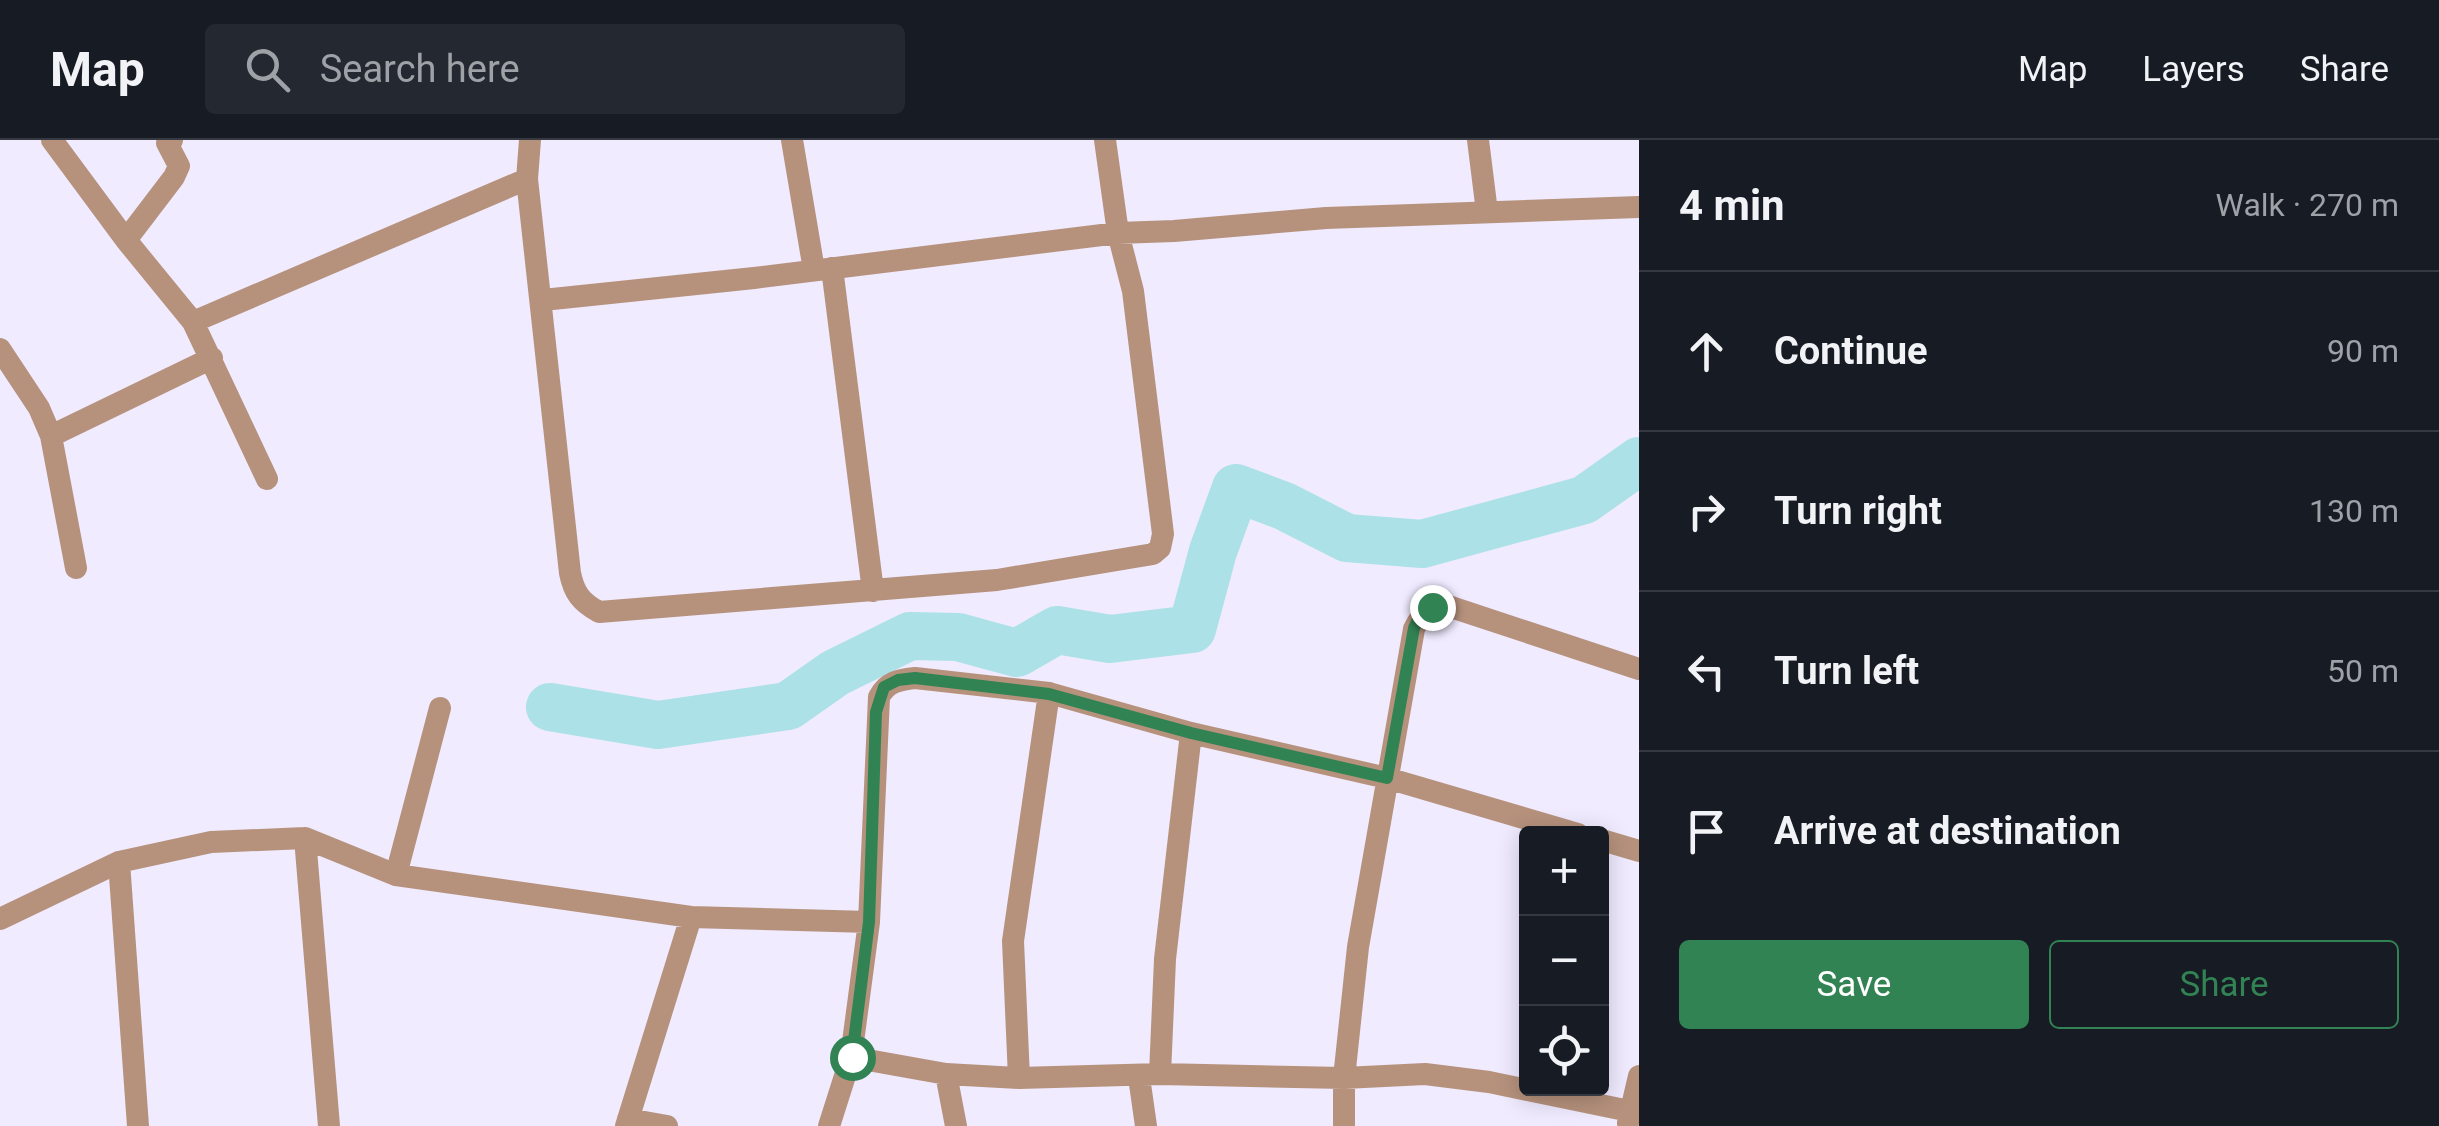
<!DOCTYPE html>
<html lang="en">
<head>
<meta charset="utf-8">
<style>
  :root { --surface:#171b24; --page:#242831; --text:#f1f3f6; --muted:#9ea1a6; --line:#363941; --accent:#328354 }
  body { margin:0; font-family:Roboto,sans-serif; background:var(--page); color:var(--text) }
  .controls { position:absolute; right:30px; bottom:30px; display:grid; overflow:hidden; border-radius:10px; box-shadow:0 5px 25px #0003 }
  .controls button { width:90px; height:90px; display:grid; place-items:center; padding:0; border:0; border-bottom:2px solid var(--line); background:var(--surface); color:var(--text); font:50px sans-serif }
  .stop { position:absolute; width:30px; height:30px; margin:-22px; border:8px solid #328354; border-radius:50%; background:#fff }
  .stop.end { background:#328354; border-color:#fff; box-shadow:0 2px 10px #0008 }
  .list { margin:0; padding:0; list-style:none }
  h2 { display:flex; justify-content:space-between; align-items:center; height:130px; margin:0; padding:0 40px; font-size:42px }
  h2 small { font-size:32px; font-weight:400; color:var(--muted) }
  .list li { display:grid; grid-template-columns:65px 1fr auto; gap:30px; align-items:center; box-sizing:border-box; height:160px; padding:0 40px; border-top:2px solid var(--line) }
  .list b { display:block; font-size:38px; white-space:nowrap }
  .list em { font-size:32px; font-style:normal; color:var(--muted) }
  .actions { display:flex; gap:20px; padding:30px 40px }
  .actions a { flex:1; padding:22px 0; border:2px solid var(--accent); border-radius:10px; text-align:center; font-size:35px; color:var(--accent) }
  .actions .main { background:var(--accent); color:#fff }
  .icon { flex:none; width:55px; height:55px; fill:none; stroke:currentColor; stroke-width:2; stroke-linecap:round; stroke-linejoin:round }
  .map { position:relative; flex:none; width:1639px; height:986px; overflow:hidden }
  header { display:flex; align-items:center; gap:60px; box-sizing:border-box; height:140px; padding:0 50px; background:var(--surface); border-bottom:2px solid var(--line) }
  header strong { font-size:48px }
  nav { display:flex; gap:55px; margin-inline-start:auto; font-size:35px }
  .search { width:700px; height:90px; background:var(--page); display:flex; align-items:center; gap:25px; box-sizing:border-box; padding:0 35px; border-radius:10px; color:var(--muted); font-size:38px }
  main { display:flex }
  aside { flex:1; background:var(--surface) }
  .map>svg:first-child { display:block }
</style>
</head>
<body>
<header>
<strong>Map</strong>
<div class="search"><svg class="icon" aria-label="search" viewBox="0 0 24 24"><circle cx="10" cy="10" r="6"/><path d="M15 15l6 6"/></svg>Search here</div>
<nav><a>Map</a><a>Layers</a><a>Share</a></nav>
</header>
<main>
<div class="map">
<svg width="1639" height="986" viewBox="0 0 1639 986">
  <rect width="100%" height="100%" fill="#f0ebff"/>
  <g fill="none" stroke-linecap="round" stroke-linejoin="round">
    <path stroke="#abe1e7" stroke-width="48" d="M550,567L658,585L788,566L835,533L910,496L958,497L1017,513L1057,490L1110,499L1192,489L1213,411L1236,348L1284,366L1347,398L1422,404L1584,360L1639,321"/>
    <path stroke="#b6927d" stroke-width="22" d="M52,0L126,100L193,182L527,39
      M530,0L527,39L570,433C574,453 581,462 599,472L997,440L1153,414L1160,408L1163,394L1133,151L1118,93L1105,0
      M792,0L814,130
      M1478,0L1487,72
      M126,100L174,37L179,26L167,3L172,0
      M832,128L873,451
      M543,160L754,138L1118,93L1174,91L1326,78L1639,67
      M193,182L267,339
      M0,209L39,268L51,296L76,428
      M51,296L212,218
      M305,698L329,986
      M1602,700L1639,711
      M119,722L138,986
      M396,735L440,568
      M0,779L119,722L211,702L305,698L396,735L691,777L869,782
      M851,917L946,934L1019,938L1160,934L1344,938L1425,934L1489,942L1639,973
      M946,934L956,986
      M1160,934L1165,819L1191,593
      M1139,937L1146,986
      M1019,938L1013,801L1049,553
      M628,979L667,986
      M1628,983L1639,936
      M626,986L691,777
      M829,986L851,917L869,782L879,557C887,542 898,540 915,538L1049,553L1191,593L1387,638L1578,694
      M1344,986V938L1358,807L1414,489C1422,472 1429,467 1448,466L1639,529"/>
  </g>
  <g fill="none" stroke-linecap="round" stroke-linejoin="round">
    <path stroke="#328354" stroke-width="12" d="M852,917L869,782L876,572L884,547L898,540L915,538L1049,554L1191,593L1387,638L1414,488L1420,476L1432,467"/>
  </g>
</svg>
<div class="controls">
<button>+</button>
<button>−</button>
<button><svg class="icon" aria-label="locate" viewBox="0 0 24 24"><circle cx="12" cy="12" r="6"/><path d="M12 2v4M12 18v4M2 12h4M18 12h4"/></svg></button>
</div>
<div class="stop" style="left:852px;top:917px"></div>
<div class="stop end" style="left:1432px;top:467px"></div>
</div>
<aside>
<h2>4 min<small>Walk · 270 m</small></h2>
<ul class="list">
<li><svg class="icon" aria-label="ahead" viewBox="0 0 24 24"><path d="M12 20V5M6 11l6-6 6 6"/></svg><div><b>Continue</b></div><em>90 m</em></li>
<li><svg class="icon" aria-label="right" viewBox="0 0 24 24"><path d="M7 20v-9h11M14 6l5 5-5 5"/></svg><div><b>Turn right</b></div><em>130 m</em></li>
<li><svg class="icon" aria-label="left" viewBox="0 0 24 24"><path d="M17 20v-9H6M10 6l-5 5 5 5"/></svg><div><b>Turn left</b></div><em>50 m</em></li>
<li><svg class="icon" aria-label="arrive" viewBox="0 0 24 24"><path d="M6 21V4h12l-3 4 3 4H6"/></svg><div><b>Arrive at destination</b></div></li>
</ul>
<div class="actions"><a class="main">Save</a><a>Share</a></div>
</aside>
</main>
</body>
</html>
